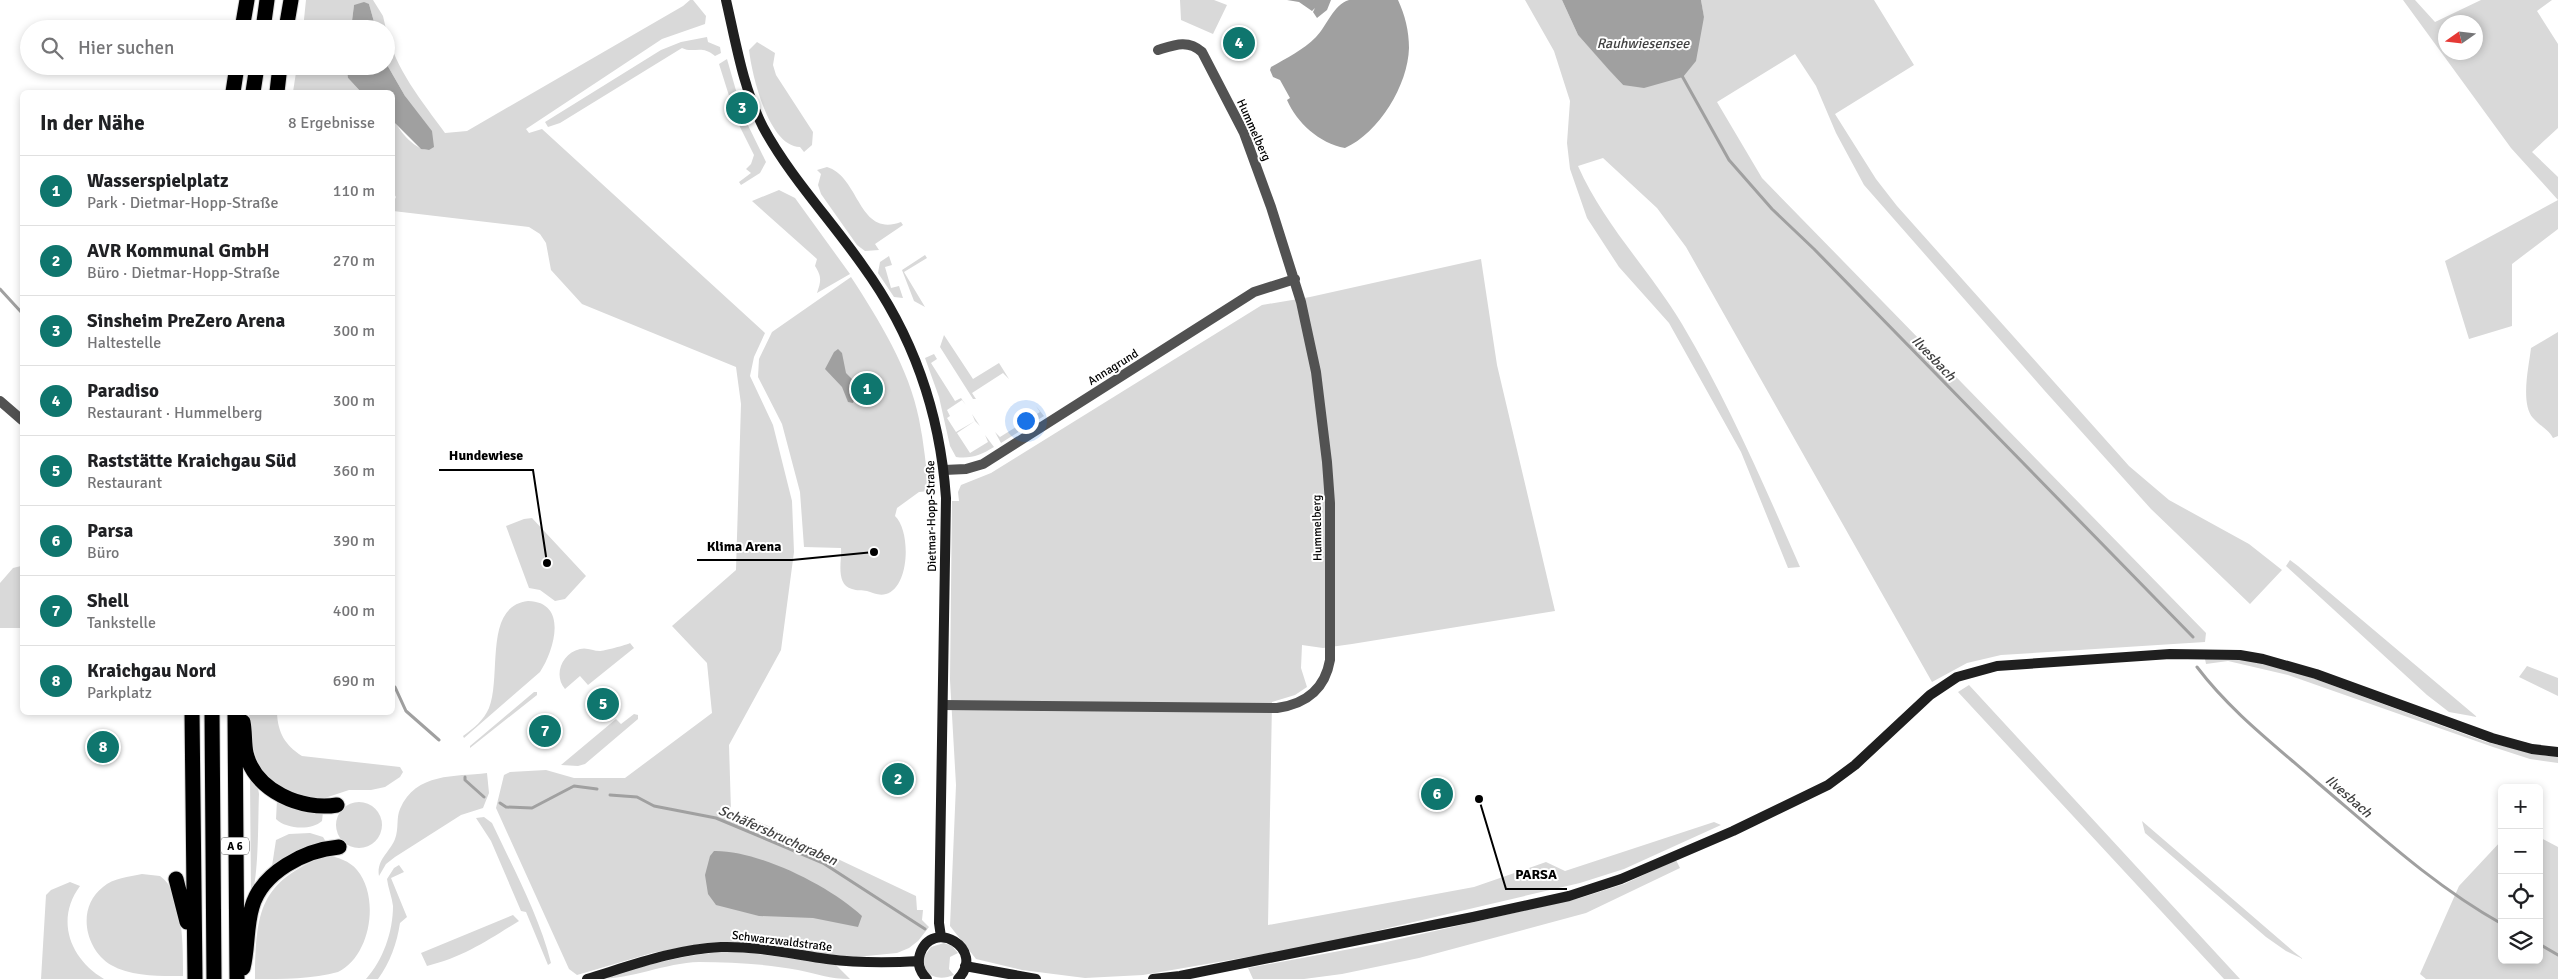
<!DOCTYPE html>
<html lang="de">
<head>
<meta charset="utf-8">
<style>
  :root { --surface:#fff; --page:#f6f6f6; --text:#202124; --muted:#757577; --line:#e0e0e0; --accent:#0f766e }
  body { margin:0; font-family:Signika,sans-serif; background:var(--page); color:var(--text) }
  .controls { position:absolute; right:15px; bottom:15px; display:grid; overflow:hidden; border-radius:8px; box-shadow:0 2px 8px #0003 }
  .controls button { width:45px; height:45px; display:grid; place-items:center; padding:0; border:0; border-bottom:1px solid var(--line); background:var(--surface); color:var(--text); font:25px sans-serif }
  .compass { position:absolute; left:2438px; top:15px; width:45px; height:45px; border-radius:50%; background:var(--surface); box-shadow:0 2px 8px #0003; rotate:256deg }
  .you { position:absolute; left:1025px; top:420px; width:18px; height:18px; margin:-12px; border:4px solid #fff; border-radius:50%; background:#1a73e8; box-shadow:0 0 0 8px #1a73e833 }
  .badge { display:grid; place-items:center; width:32px; height:32px; border-radius:50%; background:var(--accent); color:#fff; font-size:16px; font-weight:700 }
  .pin { position:absolute; translate:-50% -50%; border:2px solid #fff; box-shadow:0 1px 5px #0006 }
  .list { margin:0; padding:0; list-style:none }
  h2 { display:flex; justify-content:space-between; align-items:center; height:65px; margin:0; padding:0 20px; font-size:21px }
  h2 small { font-size:16px; font-weight:400; color:var(--muted) }
  .list li { display:grid; grid-template-columns:32px 1fr auto; gap:15px; align-items:center; box-sizing:border-box; height:70px; padding:0 20px; border-top:1px solid var(--line) }
  .list b { display:block; font-size:19px; white-space:nowrap }
  .list p { margin:0; font-size:16px; white-space:nowrap; color:var(--muted) }
  .list em { font-size:16px; font-style:normal; color:var(--muted) }
  .icon { flex:none; width:28px; height:28px; fill:none; stroke:currentColor; stroke-width:2; stroke-linecap:round; stroke-linejoin:round }
  .map { position:relative; flex:none; width:2558px; height:979px; overflow:hidden }
  .search { position:absolute; background:var(--surface); box-shadow:0 2px 8px #0003; left:20px; top:20px; width:375px; height:55px; display:flex; align-items:center; gap:12px; box-sizing:border-box; padding:0 18px; border-radius:28px; color:var(--muted); font-size:19px }
  .panel { position:absolute; background:var(--surface); box-shadow:0 2px 8px #0003; left:20px; top:90px; width:375px; height:625px; border-radius:8px }
  .map>svg:first-child { display:block }
</style>
</head>
<body>
<div class="map">
<svg width="2558" height="979" viewBox="0 0 2558 979">
  <rect width="100%" height="100%" fill="#fff"/>
  <path fill="#d9d9d9" fill-rule="evenodd" d="M306,0H373L383,16L386,29H376L369,4L354,5L351,29H303Z
    M690,0H693L706,16L705,24L662,39L526,129L529,133L542,129L765,333L754,357L750,376L773,425L792,501L794,552L781,650L729,745L731,811L766,825L916,896L917,910H923L922,920L929,927L918,941L909,948L897,953L856,957L700,944L652,953L577,975L569,969L496,808L504,775L510,772L546,770L574,778H625L712,713L707,663L672,626L736,570L741,404L736,367L582,304L551,270L546,243L540,234L529,227L393,211V203L396,197L392,191L393,116C396,128 415,151 429,150L405,96L386,63V30C396,70 421,100 445,133L467,131L683,6Z
    M1180,0H1214L1227,5L1213,34L1181,20Z
    M1525,0H1562L1578,35L1623,85L1704,18L1701,0H1874L1914,65L1835,114L1876,179L1897,206L2129,466L2169,500L2249,544L2282,570L2250,604L2151,509L2044,390L1864,185L1836,133L1816,86L1795,54L1717,102L1762,178L2206,633L2205,642L2001,655L1967,663L1932,682L1686,247L1657,208L1603,158L1578,166C1604,225 1649,269 1682,324C1728,401 1764,485 1800,567L1788,568L1741,452L1669,323L1619,267L1587,218L1570,169L1567,143L1570,101L1554,51Z
    M2403,0H2415L2435,22L2481,0H2552L2537,11L2558,44V128L2532,152L2558,177V229L2512,264V326L2469,339L2445,261L2558,200L2511,148ZM2446,22H2476V52H2446Z
    M707,37L708,42L720,47L721,53L715,56C701,44 694,54 682,48L560,123L548,127L545,122L661,50L681,42Z
    M757,42L775,53L773,65L776,75L813,132L812,145L804,152L800,147C769,147 752,76 749,50Z
    M727,59L743,115L766,162L760,173L741,185L739,182L751,173L746,169L751,164L754,155L737,121L719,64Z
    M297,66H346L348,78L361,92H293Z
    M827,167C860,177 858,238 901,222L903,225L875,244L879,250L865,251L857,245L821,194L818,185L821,174L817,170Z
    M779,190L795,198L850,274L817,293C821,281 822,277 815,266L817,259L752,201Z
    M925,255L927,258L904,272L925,307L914,301L902,270Z
    M889,256L892,265L885,267L891,288L899,286L903,298L894,297L878,273L880,262Z
    M1481,259L1497,365L1555,611L1352,644L1323,648L1302,645L1301,668L1307,687L1295,695L1272,702L1268,925L1474,887L1546,862L1565,871L1714,822L1721,825L1624,869L1580,883L1311,946L1143,975L1085,978L1022,970L976,959L950,926L956,785L950,680L952,501H959L958,492L961,485L991,473L1262,305L1310,297Z
    M851,277C879,320 909,368 919,419C924,443 926,467 929,491L919,492L897,508L895,516C911,531 910,587 886,594C879,596 874,593 867,591C862,590 857,591 852,589C835,584 842,561 841,548L804,547L800,492L782,424L758,377L759,359L772,332Z
    M2558,332V436L2553,438C2548,429 2540,426 2533,418C2520,403 2529,366 2531,348Z
    M944,335L973,379L999,363L1009,379L1003,373L972,393L976,399H973L940,347Z
    M934,354L937,359L931,363L955,401L961,398L966,405L962,400L947,410L950,416L947,418L956,432L975,421L972,414L980,426L975,421L957,433L970,453L988,442L985,435L994,447C981,455 971,459 956,457L950,446L939,397L925,358Z
    M1036,406L1044,416L1001,443L995,432L1000,437L1040,412Z
    M532,518L586,576L565,599L555,601L540,590L529,588L506,526L524,519Z
    M2290,560L2298,566L2477,717L2449,712L2427,695L2286,566Z
    M21,566L22,628H0V583L13,568Z
    M528,601C569,602 554,651 540,672L464,738L463,736C473,729 484,720 489,708C502,676 483,606 528,601Z
    M630,643L634,648L588,685L580,676L565,689C553,675 562,653 580,649C587,647 593,651 600,651C603,651 627,645 630,643Z
    M2205,659L2243,660L2277,665L2486,742L2546,756H2558V763L2530,759L2493,747L2288,675L2228,661L2206,664Z
    M2527,666L2558,678V696L2519,677Z
    M1969,685L2240,979H2224L1958,692Z
    M534,692H537V695L470,748V746Z
    M249,713H277C278,733 285,745 302,756L400,767L403,772L400,777L385,787L371,790H349L316,801L276,786L260,770L251,741Z
    M634,714L638,715V719L585,764L578,766L561,765L616,719L621,724Z
    M487,773L489,793L483,808L461,815L395,857L386,864L379,876C376,860 390,852 395,839C399,829 396,818 400,809C416,772 455,777 487,773Z
    M250,778L258,788L259,794C258,812 259,884 251,894Z
    M277,800L323,812L322,821C311,831 286,829 276,819Z
    M336 825a23 23 0 1 1 46 0a23 23 0 1 1-46 0Z
    M484,817L492,823C513,868 539,915 551,963L548,965L526,912L521,911L491,841L476,818Z
    M2142,821L2294,952L2303,959L2286,951L2266,937L2145,833Z
    M310,833L323,837L326,842L274,867L272,866L276,840L289,834Z
    M2539,837L2558,847V979H2426L2420,974L2459,886L2502,840V960H2539Z
    M327,855C337,857 350,861 357,870C380,897 371,956 338,972C314,979 282,979 255,979C256,911 259,882 327,855Z
    M1676,860L1680,868L1586,913L1419,958L1342,974L1304,979H1253L1248,968L1382,943L1580,898L1624,884Z
    M399,865L404,872L391,878L407,917L400,923C397,943 390,963 378,979H366C383,960 393,932 393,906C392,897 388,888 387,879L394,868Z
    M142,874L160,876C184,892 183,949 183,976C160,976 132,977 111,965C85,949 76,908 103,887C113,878 129,877 142,874Z
    M70,882L80,886C55,920 70,959 104,979H41L46,895L51,890Z
    M513,915L519,921C488,940 464,957 427,966L421,953Z
    M944,943L952,946L958,953L950,957L949,969L954,975C944,979 933,979 926,971L923,958L931,947Z
    M734,951L835,964L850,979C830,979 817,974 798,970C766,964 732,962 699,962C665,963 632,979 598,979C643,966 687,953 734,951Z"/>
  <path fill="#a0a0a0" d="M1287,0H1331L1327,10L1317,18L1313,12L1315,8L1312,11L1299,2Z
    M1349,0H1398C1405,15 1409,31 1409,48C1408,85 1379,133 1345,148C1319,143 1297,123 1287,100L1290,98L1280,80L1273,77L1270,70L1271,67C1287,58 1303,50 1316,37C1327,26 1333,5 1349,0Z
    M1562,0H1701L1704,17L1696,61L1683,77L1644,88L1623,85L1609,70L1578,35Z
    M364,2L369,4L376,29H351L354,5Z
    M386,63L405,96L432,131L434,147L429,150L421,149L395,123L392,92H361L348,78L346,66H386Z
    M838,349L842,353L846,373L852,379L855,398L853,403L848,402L842,387L825,369L834,352Z
    M714,851C758,850 830,886 862,916L858,927L813,918L759,916L716,905L708,894L705,875L710,856Z"/>
  <g fill="none" stroke-linecap="round" stroke-linejoin="round">
    <path stroke="#a0a0a0" stroke-width="3" d="M1681,74L1729,160L1772,209L1814,249L2193,637
      M0,289L22,313
      M2197,667C2231,712 2276,746 2318,783C2377,833 2434,886 2502,924
      M395,687L406,711L439,740
      M465,777V780L484,797
      M610,795L637,797L654,806L716,818L823,863L925,929
      M500,803L506,807L532,808L574,786L597,789
      M2539,944L2558,955"/>
    <defs>
      <path id="highway" d="M242,29L247,0
        M263,29L267,0
        M286,29L291,0
        M233,92L237,66
        M253,92L257,66
        M277,92L280,66
        M192,712L195,979
        M212,712L214,979
        M235,712L237,979
        M243,722C245,732 244,743 246,753C255,791 302,811 337,805
        M176,879L187,922
        M243,968C248,948 246,927 252,907C262,872 305,850 339,847"/>
    </defs>
    <use href="#highway" stroke="#dbdbdb" stroke-width="17"/>
    <path stroke="#525252" stroke-width="10" d="M0,401L22,420
      M944,470L966,469L983,464L1254,292L1295,279
      M943,705L1277,708C1306,704 1325,689 1330,660V503L1327,462L1316,372L1301,302L1271,207L1244,133L1202,52C1188,39 1174,45 1158,50"/>
    <path stroke="#1f1f1f" stroke-width="10" d="M726,0C736,43 743,88 763,127C790,177 831,220 863,266C914,336 940,412 946,498L939,923L941,937
      M965,966L1036,979
      M587,979C630,966 675,949 721,947C756,946 792,954 827,959C858,963 888,963 919,961
      M927,979C920,972 917,963 920,954C932,917 987,949 958,979
      M1153,979L1180,976L1473,917L1569,896L1621,879L1733,831L1828,785L1855,765L1930,695L1957,677L1997,666L2170,654L2240,655L2263,659L2316,674L2492,738L2532,749L2558,752"/>
    <use href="#highway" stroke="#000" stroke-width="15"/>
  </g>
  <g text-anchor="middle" stroke-width="4" stroke-linejoin="round" paint-order="stroke">
    <rect fill="#fff" stroke="#4c4c4c" stroke-width="1" x="221" y="837.5" width="28" height="17" rx="4"/>
    <g font-size="11" font-weight="bold" fill="#000">
      <text x="235" y="850">A 6</text>
    </g>
    <g font-size="12" fill="#000" stroke="#fff">
      <text transform="translate(1254 130) rotate(66)" y="4">Hummelberg</text>
      <text transform="translate(1113 367) rotate(-32)" y="4">Annagrund</text>
      <text transform="translate(931 516) rotate(-91)" y="4">Dietmar-Hopp-Straße</text>
      <text transform="translate(1317 528) rotate(-91)" y="4">Hummelberg</text>
      <text transform="translate(782 941) rotate(7)" y="4">Schwarzwaldstraße</text>
    </g>
    <g font-size="14" font-style="italic" fill="#414141" stroke="#fff">
      <text x="1643" y="48">Rauhwiesensee</text>
      <text transform="translate(1934 358) rotate(46)" y="5">Ilvesbach</text>
      <text transform="translate(2349 796) rotate(41)" y="5">Ilvesbach</text>
      <text transform="translate(778 835) rotate(24)" y="5">Schäfersbruchgraben</text>
    </g>
  </g>
  <path fill="none" stroke="#000" stroke-width="2" d="M547 563L533 470H439M874 552L792 560H697M1479 799L1506 889H1567"/>
  <g fill="#000" stroke="#fff" stroke-width="2">
    <circle cx="547" cy="563" r="5"/>
    <circle cx="874" cy="552" r="5"/>
    <circle cx="1479" cy="799" r="5"/>
  </g>
  <g font-size="14" text-anchor="middle" font-weight="bold" fill="#000" stroke="#fff" stroke-width="4" stroke-linejoin="round" paint-order="stroke">
    <text x="486" y="460">Hundewiese</text>
    <text x="744" y="551">Klima Arena</text>
    <text x="1536" y="879">PARSA</text>
  </g>
</svg>
<div class="controls">
<button>+</button>
<button>−</button>
<button><svg class="icon" aria-label="locate" viewBox="0 0 24 24"><circle cx="12" cy="12" r="6"/><path d="M12 2v4M12 18v4M2 12h4M18 12h4"/></svg></button>
<button><svg class="icon" aria-label="layers" viewBox="0 0 24 24"><path d="M12 4l9 5-9 5-9-5zM3 14l9 5 9-5"/></svg></button>
</div>
<svg class="compass" viewBox="-18 -18 36 36"><path d="M0-13l5 13h-10z" fill="#e53935"/><path d="M0 13l5-13h-10z" fill="#757577"/></svg>
<div class="you"></div>
<div class="pin badge" style="left:867px;top:389px">1</div>
<div class="pin badge" style="left:898px;top:779px">2</div>
<div class="pin badge" style="left:742px;top:108px">3</div>
<div class="pin badge" style="left:1239px;top:43px">4</div>
<div class="pin badge" style="left:603px;top:704px">5</div>
<div class="pin badge" style="left:1437px;top:794px">6</div>
<div class="pin badge" style="left:545px;top:731px">7</div>
<div class="pin badge" style="left:103px;top:747px">8</div>
<div class="search"><svg class="icon" aria-label="search" viewBox="0 0 24 24"><circle cx="10" cy="10" r="6"/><path d="M15 15l6 6"/></svg>Hier suchen</div>
<section class="panel">
<h2>In der Nähe<small>8 Ergebnisse</small></h2>
<ul class="list">
<li><span class="badge">1</span><div><b>Wasserspielplatz</b><p>Park · Dietmar-Hopp-Straße</p></div><em>110 m</em></li>
<li><span class="badge">2</span><div><b>AVR Kommunal GmbH</b><p>Büro · Dietmar-Hopp-Straße</p></div><em>270 m</em></li>
<li><span class="badge">3</span><div><b>Sinsheim PreZero Arena</b><p>Haltestelle</p></div><em>300 m</em></li>
<li><span class="badge">4</span><div><b>Paradiso</b><p>Restaurant · Hummelberg</p></div><em>300 m</em></li>
<li><span class="badge">5</span><div><b>Raststätte Kraichgau Süd</b><p>Restaurant</p></div><em>360 m</em></li>
<li><span class="badge">6</span><div><b>Parsa</b><p>Büro</p></div><em>390 m</em></li>
<li><span class="badge">7</span><div><b>Shell</b><p>Tankstelle</p></div><em>400 m</em></li>
<li><span class="badge">8</span><div><b>Kraichgau Nord</b><p>Parkplatz</p></div><em>690 m</em></li>
</ul>
</section>
</div>
</body>
</html>
